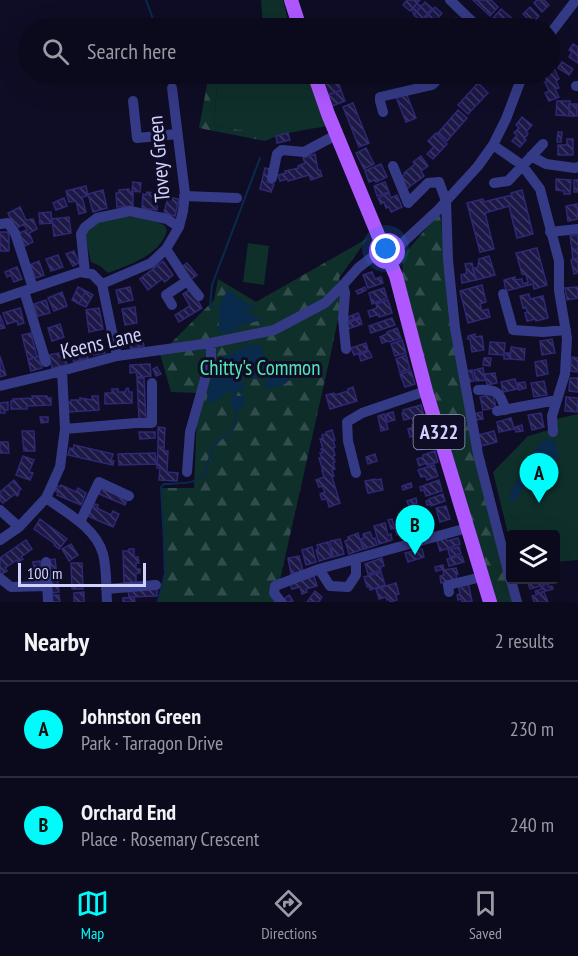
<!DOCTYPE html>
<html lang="en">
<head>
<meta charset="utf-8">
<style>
  :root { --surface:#0a0a1c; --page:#131325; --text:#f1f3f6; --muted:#999aa3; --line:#2a2b3b; --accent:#00fcfa }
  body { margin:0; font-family:"PT Sans Narrow",sans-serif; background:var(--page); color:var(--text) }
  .controls { position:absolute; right:18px; bottom:18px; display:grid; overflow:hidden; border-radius:6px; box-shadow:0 6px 24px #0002 }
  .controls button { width:54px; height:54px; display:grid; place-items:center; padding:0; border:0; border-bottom:2px solid var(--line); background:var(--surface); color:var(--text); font:30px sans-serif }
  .scale { position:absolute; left:18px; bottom:15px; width:128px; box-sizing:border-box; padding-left:6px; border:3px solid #d1d1ff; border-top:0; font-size:16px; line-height:21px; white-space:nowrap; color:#d1d1ff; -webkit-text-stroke:4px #0e0d25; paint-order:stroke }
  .you { position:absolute; left:386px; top:249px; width:21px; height:21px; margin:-15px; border:4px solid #fff; border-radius:50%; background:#1a73e8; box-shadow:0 0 0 9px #1a73e833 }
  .badge { display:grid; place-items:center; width:39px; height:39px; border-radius:50%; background:var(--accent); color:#111; font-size:20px; font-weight:700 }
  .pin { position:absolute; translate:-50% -50px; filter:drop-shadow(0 2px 3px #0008) }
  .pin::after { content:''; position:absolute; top:32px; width:21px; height:18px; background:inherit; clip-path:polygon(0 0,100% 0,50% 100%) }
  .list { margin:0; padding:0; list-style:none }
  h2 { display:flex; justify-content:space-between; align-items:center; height:78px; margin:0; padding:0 24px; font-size:26px }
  h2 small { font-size:20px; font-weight:400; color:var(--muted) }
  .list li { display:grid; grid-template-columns:39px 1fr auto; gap:18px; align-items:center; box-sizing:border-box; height:96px; padding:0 24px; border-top:2px solid var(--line) }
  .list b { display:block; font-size:22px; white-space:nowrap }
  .list p { margin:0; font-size:20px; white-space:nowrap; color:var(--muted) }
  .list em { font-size:20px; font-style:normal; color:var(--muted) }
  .icon { flex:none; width:33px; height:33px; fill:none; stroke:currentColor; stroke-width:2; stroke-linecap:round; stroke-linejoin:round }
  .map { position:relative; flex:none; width:578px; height:602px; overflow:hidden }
  .search { position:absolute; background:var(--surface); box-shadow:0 6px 24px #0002; left:18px; right:18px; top:18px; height:66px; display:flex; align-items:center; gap:15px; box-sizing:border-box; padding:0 21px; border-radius:33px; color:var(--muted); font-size:22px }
  .sheet { height:270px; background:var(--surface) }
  nav { display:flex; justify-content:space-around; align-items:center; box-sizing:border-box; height:84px; border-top:2px solid var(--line); background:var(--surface); font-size:16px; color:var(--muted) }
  nav a { display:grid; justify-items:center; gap:3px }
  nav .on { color:var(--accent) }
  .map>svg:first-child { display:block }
</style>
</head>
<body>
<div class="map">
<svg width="578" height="602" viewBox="0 0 578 602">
  <defs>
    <pattern id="forest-firs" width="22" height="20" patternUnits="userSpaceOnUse" patternTransform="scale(1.5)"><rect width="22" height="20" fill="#0f2f2b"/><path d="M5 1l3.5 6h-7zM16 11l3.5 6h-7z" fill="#314c4b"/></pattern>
    <pattern id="building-back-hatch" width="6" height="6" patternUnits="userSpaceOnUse" patternTransform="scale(1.5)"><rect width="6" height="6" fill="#1c1847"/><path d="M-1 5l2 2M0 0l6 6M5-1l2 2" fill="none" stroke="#3c3963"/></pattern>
  </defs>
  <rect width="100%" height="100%" fill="#0e0d25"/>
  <path fill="#0f2f2b" d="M261,0H283L290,28H263Z
    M218,74H306L327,126C306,130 284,132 265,141L260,133L214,126Z
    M140,215L164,225L167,230C161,255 129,265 108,273L100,266L91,262L86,240L85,231L101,220Z
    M248,243L269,246L264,285L243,282Z
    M578,414V560L556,562V534H510V542L493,472L528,436L556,428V419Z"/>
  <path fill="url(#forest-firs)" d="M209,74H218L214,126L261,133L265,141L199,128Z
    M440,212L450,321L514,602H496L451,460L402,278L403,256Z
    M368,238L339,278L342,299L331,353L275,602H157L164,573L162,488H194L198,393L171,392L160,354L214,300L218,279L256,302Z"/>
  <path fill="#0a2a4b" d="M227,290C237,295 244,304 255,306L246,311L262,320L234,327V332L219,333V307Z
    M258,344L263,350L268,374H270L272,373L274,363L282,360L283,361V370L293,375V377L285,384L269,389L263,384L268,380L267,376L257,379L247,378L240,366L233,362L232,368L241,379L245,386L244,391L238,390L235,392L237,396H245C247,406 241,407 236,413L232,408L230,399L234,395L232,392L224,393C220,399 214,403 207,403L206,401L213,374C221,361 213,356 233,354L236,351Z
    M545,439H550L556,444L559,454L555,464L528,481L515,500L510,502C508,491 515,485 520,476C528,463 533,449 545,439Z"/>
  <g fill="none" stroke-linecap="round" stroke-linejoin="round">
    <path stroke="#0a2a4b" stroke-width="2" d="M146,0L153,19L194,28
      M214,306H210L212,285L260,158
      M236,326L240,334
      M243,339L247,347
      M164,541L161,487L164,484C178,483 192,485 204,476L212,449C222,432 235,438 236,413
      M158,602L165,574L164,544"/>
  </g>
  <path fill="url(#building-back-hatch)" stroke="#2f2874" stroke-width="1.5" d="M407,0H420L410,11L403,5Z
    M473,0H491L498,7L490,16Z
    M537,0H544L549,5L542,12L534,3Z
    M425,2L432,8L421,21L414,15Z
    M417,3L421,6L414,15L412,10Z
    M435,7L442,13L438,18L441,20L434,28L424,20Z
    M530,7L539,16L531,25L526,21L528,19L523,14Z
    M501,9L523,28H504L493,18Z
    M456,18L466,28H450L448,26Z
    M573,44L578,47V63L569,57L572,52L569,50Z
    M562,62L573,69L569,75L558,68Z
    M554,68L559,79L556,81L559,88L555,89L559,97L549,101L545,93L549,91L545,82L547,81L544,74H550V70Z
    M328,74H335L341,90L328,95L321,76Z
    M362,74H382V76L363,79Z
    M454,74H465L468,76L463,81Z
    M492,74H503L497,82L490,77Z
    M478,83L488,93L468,114L458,105Z
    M341,90L345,101L332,106L328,95Z
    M406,93L416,118L406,122L396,97Z
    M557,101H570L569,116L556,115Z
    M353,103L369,143L359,147L343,107Z
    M569,104H577V116H569Z
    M458,110L467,118L447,141L438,133Z
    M522,117L532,125L526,132L528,134L524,139L526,140L520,147L512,141L517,135L514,133L519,128L516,125Z
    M558,132H562L561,142H557Z
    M288,133L290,140L277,143L276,136Z
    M436,133L447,144L433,159L427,154L434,147L428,141Z
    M567,139H573V155H558V145H567Z
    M366,148L374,164L364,169L356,153Z
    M315,154L318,170H320L322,176L311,180L309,175L288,181L287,179L280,181L278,175L286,173L285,171L299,168L298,166L305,163L303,158Z
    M421,156L428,166L421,171L424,176L405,190L399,179L405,174L404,173L415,164L413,162Z
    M381,164L387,177L376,182L375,180L369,182L365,171Z
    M265,168L270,169L267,182L274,184L271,192L260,189Z
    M556,179L571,180L570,194H564V191L556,190Z
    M574,180H578V192H574Z
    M133,182L141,183L140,192L132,191Z
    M385,182L389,192L377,196L374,186Z
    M86,186L88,196L82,197L86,212L79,214L76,201L69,202L66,191Z
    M129,189V192H133V206L117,207L116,193H119V190Z
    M160,189H168V199L160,198Z
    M103,190L107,208L93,212L88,194Z
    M522,190L533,234L517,238L509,206L485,213L494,249L480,252L467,203L483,199V202L512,195L511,193Z
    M147,192L155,193V196H158L157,210L142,208L143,194L146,195Z
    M389,193L391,198L397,195L402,207L391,212L389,207L386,208L384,202L381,204L378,198Z
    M168,197L179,199L175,216L164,213Z
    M64,198L67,206L56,210L53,203Z
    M577,204L578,219L568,221L566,206Z
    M20,207L26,220L33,219L37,229L29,233L33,242L25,246L19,233L27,230L24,224L15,229L8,213Z
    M51,212L52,223L40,224L39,213Z
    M69,217L71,233L54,236L52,219Z
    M0,232H9V251H0Z
    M578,235V249L572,250L570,236Z
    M537,248L547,285L534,289L533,284L506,291L504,280L515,277V280L522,279L523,284L528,282L526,275L522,274L516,253Z
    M578,249V259H573L572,250Z
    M74,251L79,263L73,266L66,254Z
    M58,255L63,267L51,271L46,259Z
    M489,256L495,275L476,280L473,269L478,267L479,259Z
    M573,259H578V273L574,274L571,260Z
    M39,261L44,275L36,278L30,265Z
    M163,261L173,275L165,282L162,279L148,290L140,279Z
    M187,263L197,275L190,280L180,268Z
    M472,263L476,280L462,283L461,275L467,273L465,264Z
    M17,267L22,279L14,282L11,275L7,277L5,272Z
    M372,272L375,279L381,277L383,283L368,288L363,275Z
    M482,285L486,302L480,304L482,311L488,309L490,317L468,323L460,291Z
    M78,287L86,291L79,304L72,300Z
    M130,287L133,300L119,303L116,290Z
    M365,287L366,290L358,294L356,291Z
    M578,287V298L567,300L565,288Z
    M384,288L387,298L372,304L369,293Z
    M191,289L202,308L179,322L175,315L190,306L183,294Z
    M86,291L93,295L86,307L79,304Z
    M62,292L67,306L54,311L48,298Z
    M529,294L530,299L543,296L548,318L536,321V319L527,321L525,313L527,312L526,307L523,308L520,296Z
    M46,300L50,313L38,316L34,304Z
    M388,300L392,313L379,317V314L370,317L368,311L377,308L376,304Z
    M135,307L137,323L125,325L122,309Z
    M20,308L24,323L18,325L17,321L7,324L3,313Z
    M99,308L103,329L89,332L86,310Z
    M358,313L360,317L349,321L348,317Z
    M0,315L5,328L0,329Z
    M360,318L362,324L348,329L346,324Z
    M392,318L395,325L371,333L369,326Z
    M60,324L64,337L52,341L48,328Z
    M397,328L401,338L389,342L388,341L382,343L380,337L387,334V332Z
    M31,333L37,357L28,359L22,335Z
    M126,334H141L144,346L131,349Z
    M475,334V337L482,336L484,350L472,352L470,339H468V336Z
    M552,339L555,353L542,355L540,341Z
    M402,340L406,353L395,356L391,344Z
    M102,342L105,353L94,355L92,343Z
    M490,342L505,343L504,355L489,354Z
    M366,343L368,350L354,355L351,348Z
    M84,344L88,358L74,362L69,349Z
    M511,347L525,349L524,360L510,359Z
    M369,351L372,357L361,361L359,355Z
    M64,352L67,365L52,368L49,355Z
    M504,353H510V359H504Z
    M406,355L410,369L400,372L396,359Z
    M0,356L6,375L0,377Z
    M39,356L42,368L31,371L28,360Z
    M572,357L578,358V372L570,371Z
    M484,358H491L490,366L483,365Z
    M546,360L548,374L537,376L535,362Z
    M150,364L151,376L137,377L136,372L130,373V365Z
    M157,367L161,374L156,376L153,369Z
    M483,368L485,380L476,381L474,370Z
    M472,370L474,381L465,383L463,372Z
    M411,371L415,384L405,387L400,374Z
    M495,373L497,383L487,385L485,374Z
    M137,378H144L146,419L139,420Z
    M570,378H578V392L569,391Z
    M515,379L518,389L503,392L501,382Z
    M544,381L547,395L534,397L531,383Z
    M525,382L526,388L519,390L518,383Z
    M353,387L357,401L330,409L326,395L334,393L335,395L348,391V389Z
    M128,388L129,392H132V403L105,404V393H112V389H118V392H125L126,389Z
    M493,394L496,408L483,410L480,397Z
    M32,396H47V398H51V405L27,406V409H11V401H13V399L33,398Z
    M92,396H98L99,410L68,412V402H71V400H80V398L92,400Z
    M566,397L578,398L577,412L565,411Z
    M8,402V410H5V413H0V403Z
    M421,405L424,416L413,420L412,418L404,420L402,413H404L403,410Z
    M393,412L395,420L387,422L386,414Z
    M482,412L483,419L475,420L474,414Z
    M541,413L544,427L532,430L528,415Z
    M384,414L388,429L381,431L378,416Z
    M40,417H48V422L41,423Z
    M511,418L514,429L499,432L497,422Z
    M425,422L428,431L410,437L408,429L413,427L412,425Z
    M522,425L523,431L516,432L515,427Z
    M158,427L165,428L164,447H158Z
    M332,430L335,440H333L335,447L333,448L335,455L333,456L335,462L333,463L335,469L332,470L334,476L332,477L340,503L329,507L327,499L322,500L320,494L325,492L322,486L319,487L316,480L324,477L322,471H323L319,458H322L320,453L323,452L321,449H323L320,439L323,438L322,435L326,434V432Z
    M22,431H34L35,451H24Z
    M494,431L497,442L481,446L478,435Z
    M139,432H155V438L140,439Z
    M430,435L434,446L421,450L420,449L417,450L414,441Z
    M0,442H8L9,453H0Z
    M74,445L113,454L111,460L114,461L113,465L68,455L70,448L73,449Z
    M158,447H164V451H168L167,472L178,473L177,481L159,480L160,468H157Z
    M435,451L438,462L427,465L426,463L419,466L417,459L423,457V455Z
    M155,453L156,464L119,465L118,454Z
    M375,454L377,461L368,464L366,457Z
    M23,456L34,460L29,472L33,473L30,480L16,475Z
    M434,465L438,476L427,480L425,476L421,477L418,470Z
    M375,479L376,480L381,479L383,490L368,493L365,481Z
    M14,480L21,489L18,492L19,494L17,496L15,494L3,503L0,500V492Z
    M439,480L442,491L426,496L424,490L421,491L420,487Z
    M411,483L412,487L403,490L402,486Z
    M57,485L60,487L61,485L76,492L78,488L86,493L81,505L57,495L58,492L55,491Z
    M101,488L127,500L125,505L99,494Z
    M443,494L445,501L431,506V504L427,505L426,501L429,500V499Z
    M416,498L417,503L409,506L407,501Z
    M95,504L98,505L97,508L111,515L113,511L119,514L113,527L88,516L92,507H94Z
    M446,506L450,519L440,522L436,508Z
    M40,519L67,539L59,549L54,545L55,544L34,529Z
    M392,519L395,528L391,529L388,520Z
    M410,519L412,522L415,521L418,530L401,536L400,534L397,535L395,529L407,524L406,520Z
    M385,523L388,535L391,534L392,540L379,544L374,526Z
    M370,532L373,539L375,538L377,545L364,549L361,539L364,538L363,534Z
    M358,533L363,549L349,554L345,541L348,540V537Z
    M445,537L447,541L458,538L460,544L440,551L437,541Z
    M340,539L344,554L333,557L330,541Z
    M26,540L32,549L21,557L23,559L18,562L17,560L5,568L7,571L2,574L0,571V558Z
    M328,542L332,557L319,561L316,550L318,549L317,545Z
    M71,544L78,555L69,561L62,549Z
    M312,547L316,562L306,565L302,550Z
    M459,547L461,554L450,557L448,550Z
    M129,549H134V557H138L139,563H136V569H140V573H136V583H124L123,551H129Z
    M422,549L424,557L408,562L405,553Z
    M299,556L303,571L291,574L288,558Z
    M462,556L464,562L449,566L447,559Z
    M382,558L384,566L380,567L381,570L368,574L365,564Z
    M55,559L59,592L52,593L49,560Z
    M40,561L42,581H35L33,562Z
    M71,563H82L83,589H72Z
    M443,565L444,569L436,571L435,567Z
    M456,568L458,574L456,575L457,580L441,583L440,576L444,575L443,570Z
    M381,572L385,585L370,590L369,586L367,587L364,577Z
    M314,576L317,586L306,589L307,592L302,594L300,587L292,589L290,583Z
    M527,580H542L544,585L530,589Z
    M468,582L472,601L462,602L461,599L458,600L457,595L460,594L458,584Z
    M396,583L399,594L396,595L397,600L390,602L389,599L387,600L386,597L379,599L376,589Z
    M548,583L549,587L552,586L553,589L536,594L535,591L542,589L541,586Z
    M157,589V596L129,597L128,590Z
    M315,591L322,597L319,602H307Z
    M84,592V602H74V593Z
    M544,592L548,602H534L532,596Z
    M52,595H59L60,602H53Z
    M289,595L293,601L286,602L284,599Z
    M134,597L135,602H123V598Z"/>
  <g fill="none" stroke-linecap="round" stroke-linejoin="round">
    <path stroke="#353a87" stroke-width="10" d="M450,0L479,28
      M550,34L576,0
      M576,86H578
      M172,88L185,194L183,211L179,227
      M133,101L137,138L177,134
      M383,112L380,101V97L432,85L443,74
      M493,145L522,165L540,189L559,261V291L567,338L565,374L552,416L553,432
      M531,156L546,164L575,168L578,167
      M393,166L408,203L428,183L439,182L446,201L448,260L455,328L463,372L478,454L510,579
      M272,178L277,154L282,150L304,152L336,135
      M494,183L508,181L543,144
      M184,196L237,198
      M0,224L8,223L15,233L33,288
      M550,232L578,229
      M397,248L437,211L478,166L493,145L506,119L523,74
      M166,249L187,281L166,295L172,305
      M85,273L81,234L85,227L97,218L130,211L167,219L179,227L166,249L151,263L102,284
      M187,281L199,296
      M343,285L345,293L343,319L346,349
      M24,291L46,362
      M503,294L513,330L543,332L566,330
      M0,299L80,272L92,274L102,284L117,356
      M0,386L50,374L117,356L211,343L274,330L325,303L343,285L358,268L376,254
      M478,390C496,389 501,392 505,410
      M497,411L557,400
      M65,429L136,423H152V383
      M187,472L190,432L211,358V343
      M356,473L348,441L347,422L362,413L426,391
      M46,498C67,513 96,528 103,554C107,569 106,587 107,602
      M0,510L19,527
      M80,522L99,482L129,496
      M0,540L19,527L46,498L60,467L65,429L62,371
      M356,559V575L348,587L330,586L319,569L467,528
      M46,562L48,602
      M0,578L11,587L47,586
      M511,580L517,602
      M106,589L156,585
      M449,592L448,585L482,577
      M281,602L274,593L275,586L319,569"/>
    <path stroke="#af58ff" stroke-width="14" d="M291,0L300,28
      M314,74L328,114L381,242
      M376 251a11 11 0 1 1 22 0a11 11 0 1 1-22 0Z
      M390,262L396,276L426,391L490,602"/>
  </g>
  <g text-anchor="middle" stroke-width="6" stroke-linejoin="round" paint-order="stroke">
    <rect fill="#0e0d25" stroke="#9696be" stroke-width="1.5" x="413.5" y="415" width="51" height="34" rx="4.5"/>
    <g font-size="20" font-weight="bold" fill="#d1d1ff">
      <text x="439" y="439">A322</text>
    </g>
    <g font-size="21" fill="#d1d1ff" stroke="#0e0d25">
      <text transform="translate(159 159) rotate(-95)" y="7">Tovey Green</text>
      <text transform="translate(101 343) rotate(-13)" y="7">Keens Lane</text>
    </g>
    <g font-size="21" fill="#55e7b3" stroke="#0e0d25">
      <text x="260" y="375">Chitty's Common</text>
    </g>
  </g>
</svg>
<div class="controls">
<button><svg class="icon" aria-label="layers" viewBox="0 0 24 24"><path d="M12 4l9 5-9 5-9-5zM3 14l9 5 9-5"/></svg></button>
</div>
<div class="scale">100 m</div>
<div class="you"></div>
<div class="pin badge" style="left:539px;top:503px">A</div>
<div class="pin badge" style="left:415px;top:555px">B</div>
<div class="search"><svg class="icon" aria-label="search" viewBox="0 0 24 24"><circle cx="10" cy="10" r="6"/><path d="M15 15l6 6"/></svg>Search here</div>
</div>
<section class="sheet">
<h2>Nearby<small>2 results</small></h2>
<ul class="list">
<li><span class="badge">A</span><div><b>Johnston Green</b><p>Park · Tarragon Drive</p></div><em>230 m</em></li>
<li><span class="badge">B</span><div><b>Orchard End</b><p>Place · Rosemary Crescent</p></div><em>240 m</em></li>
</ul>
</section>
<nav>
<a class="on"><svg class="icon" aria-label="map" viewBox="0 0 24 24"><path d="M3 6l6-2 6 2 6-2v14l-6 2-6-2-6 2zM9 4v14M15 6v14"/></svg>Map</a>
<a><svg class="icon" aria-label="directions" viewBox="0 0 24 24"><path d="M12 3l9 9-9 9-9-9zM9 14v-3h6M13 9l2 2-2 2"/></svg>Directions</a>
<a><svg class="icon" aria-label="saved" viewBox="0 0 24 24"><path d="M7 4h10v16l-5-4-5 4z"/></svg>Saved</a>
</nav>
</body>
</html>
